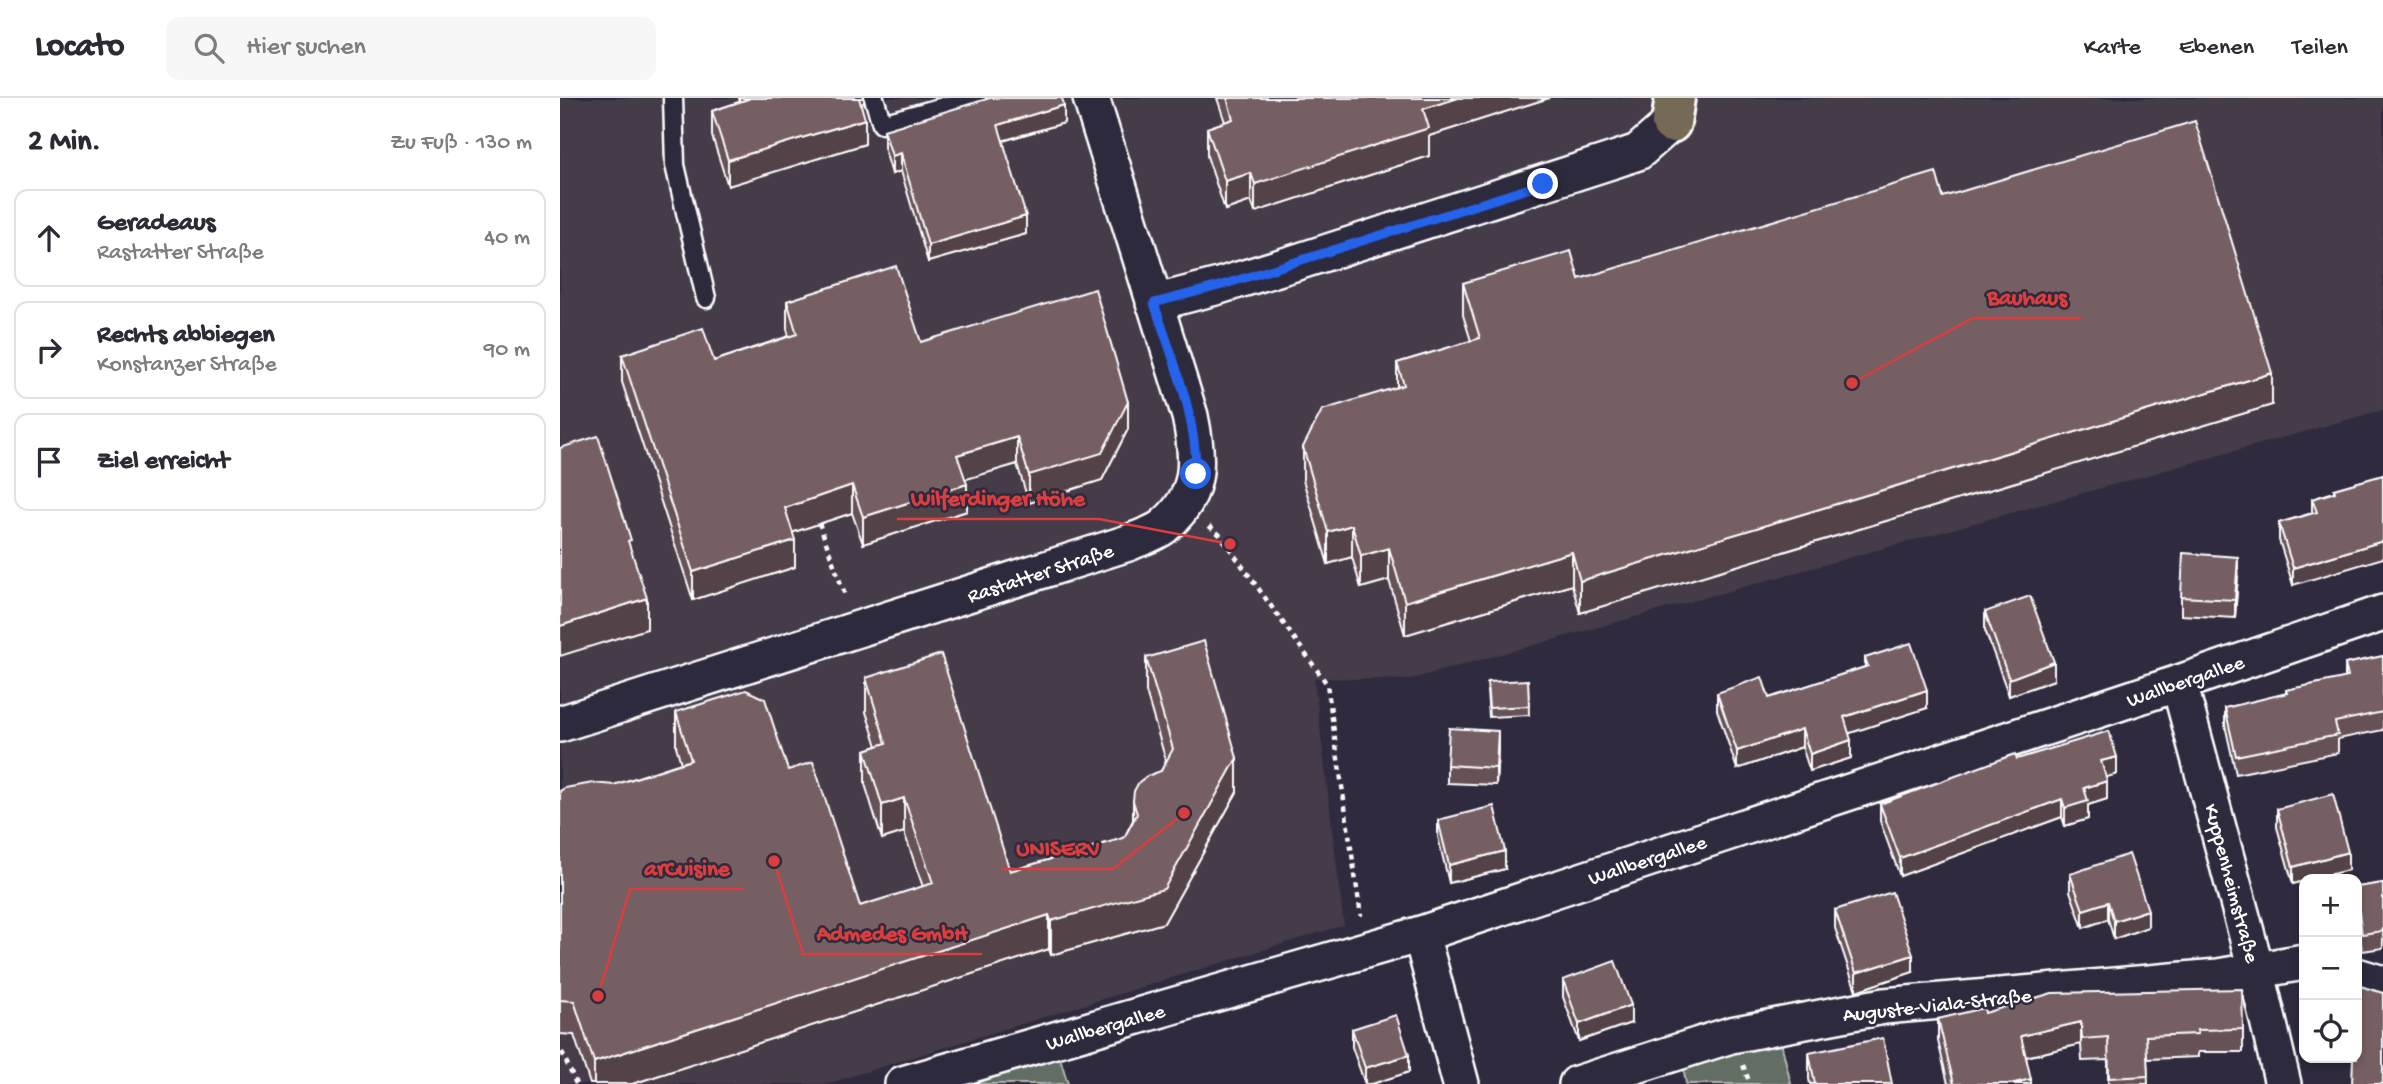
<!DOCTYPE html>
<html lang="de">
<head>
<meta charset="utf-8">
<style>
  :root { --surface:#fff; --page:#f7f7f7; --text:#2b2b33; --muted:#7c7c81; --line:#e1e1e2 }
  body { margin:0; font-family:"Gochi Hand",sans-serif; background:var(--page); color:var(--text) }
  .controls { position:absolute; right:21px; bottom:21px; display:grid; overflow:hidden; border-radius:14px; box-shadow:0 4px 10px #0003 }
  .controls button { width:63px; height:63px; display:grid; place-items:center; padding:0; border:0; border-bottom:2px solid var(--line); background:var(--surface); color:var(--text); font:35px sans-serif }
  .stop { position:absolute; width:21px; height:21px; margin:-16px; border:5px solid #2563eb; border-radius:50%; background:#fff }
  .stop.end { background:#2563eb; border-color:#fff; box-shadow:0 2px 7px #0008 }
  .list { margin:0; padding:0; list-style:none }
  h2 { display:flex; justify-content:space-between; align-items:center; height:91px; margin:0; padding:0 28px; font-size:30px }
  h2 small { font-size:23px; font-weight:400; color:var(--muted) }
  .list li { display:grid; grid-template-columns:46px 1fr auto; gap:21px; align-items:center; box-sizing:border-box; height:98px; margin:0 14px 14px; padding:0 14px; border:2px solid var(--line); border-radius:14px }
  .list b { display:block; font-size:26px; white-space:nowrap }
  .list p { margin:0; font-size:23px; white-space:nowrap; color:var(--muted) }
  .list em { font-size:23px; font-style:normal; color:var(--muted) }
  .icon { flex:none; width:38px; height:38px; fill:none; stroke:currentColor; stroke-width:2; stroke-linecap:round; stroke-linejoin:round }
  .map { position:relative; flex:none; width:1823px; height:986px; overflow:hidden }
  header { display:flex; align-items:center; gap:42px; box-sizing:border-box; height:98px; padding:0 35px; background:var(--surface); border-bottom:2px solid var(--line) }
  header strong { font-size:33px }
  nav { display:flex; gap:38px; margin-inline-start:auto; font-size:24px }
  .search { width:490px; height:63px; background:var(--page); display:flex; align-items:center; gap:18px; box-sizing:border-box; padding:0 24px; border-radius:14px; color:var(--muted); font-size:26px }
  main { display:flex }
  aside { flex:1; background:var(--surface) }
  .map>svg:first-child { display:block }
</style>
</head>
<body>
<header>
<strong>Locato</strong>
<div class="search"><svg class="icon" aria-label="search" viewBox="0 0 24 24"><circle cx="10" cy="10" r="6"/><path d="M15 15l6 6"/></svg>Hier suchen</div>
<nav><a>Karte</a><a>Ebenen</a><a>Teilen</a></nav>
</header>
<main>
<aside>
<h2>2 Min.<small>Zu Fuß · 130 m</small></h2>
<ul class="list">
<li><svg class="icon" aria-label="ahead" viewBox="0 0 24 24"><path d="M12 20V5M6 11l6-6 6 6"/></svg><div><b>Geradeaus</b><p>Rastatter Straße</p></div><em>40 m</em></li>
<li><svg class="icon" aria-label="right" viewBox="0 0 24 24"><path d="M7 20v-9h11M14 6l5 5-5 5"/></svg><div><b>Rechts abbiegen</b><p>Konstanzer Straße</p></div><em>90 m</em></li>
<li><svg class="icon" aria-label="arrive" viewBox="0 0 24 24"><path d="M6 21V4h12l-3 4 3 4H6"/></svg><div><b>Ziel erreicht</b></div></li>
</ul>
</aside>
<div class="map">
<svg width="1823" height="986" viewBox="0 0 1823 986">
  <rect width="100%" height="100%" fill="#2f2a3d"/>
  <filter id="ink" filterUnits="userSpaceOnUse"><feTurbulence type="fractalNoise" baseFrequency=".0143" numOctaves="2"/><feDisplacementMap in="SourceGraphic" scale="14" xChannelSelector="R" yChannelSelector="G"/><feConvolveMatrix kernelMatrix="1 2 1 2 8 2 1 2 1" color-interpolation-filters="sRGB"/></filter>
  <g filter="url(#ink)">
    <path fill="#443a49" d="M0,0H1823V312L848,582L754,580L784,827L266,986H0Z"/>
    <path fill="#626e64" stroke="#b0b6b2" stroke-width="2" d="M1219,936L1231,986H1126L1122,961Z
      M497,950L508,986H375Z"/>
    <g fill="none" stroke-linecap="round" stroke-linejoin="round">
      <defs>
        <path id="service" d="M113,0L115,67L146,200
          M314,0L322,26L416,0"/>
        <path id="minor" d="M594,205L659,188L734,165L1057,61L1078,54L1111,25
          M1619,585L1696,871L1723,986
          M0,626L568,445C579,440 594,436 603,429C642,397 639,361 630,318L531,0
          M861,836L901,986
          M1797,878L1823,886
          M343,986L861,836L1619,585L1823,515
          M1017,986L1171,937L1324,908L1658,879L1744,864"/>
        <path id="primary" d="M1111,25L1115,0"/>
      </defs>
      <use href="#service" stroke="#fff" stroke-width="23"/>
      <use href="#minor" stroke="#fff" stroke-width="40"/>
      <use href="#primary" stroke="#fff" stroke-width="44"/>
      <path stroke="#fff" stroke-width="4.5" stroke-dasharray="5 5" stroke-linecap="butt" d="M259,425L286,500
        M649,428L660,437L767,586L801,818
        M2,954L16,986
        M1183,967L1190,986"/>
      <use href="#service" stroke="#2f2a3d" stroke-width="18"/>
      <use href="#minor" stroke="#2f2a3d" stroke-width="35"/>
      <use href="#primary" stroke="#756a55" stroke-width="38"/>
    </g>
    <path fill="#655156" stroke="#fff" stroke-width="2" d="M179,0H304V5L301,6L305,46L168,88L152,38V13L180,4Z
      M657,0H989L869,38V58L695,114L691,103L665,112L647,58V30L665,24Z
      M504,25L443,43L466,136L368,164L341,73L332,76L324,49V32Z
      M1383,99L1712,307L1020,515L1012,487L845,537L829,482L801,490L792,459L768,466L743,382V349L837,289V265L911,243L903,217V185L1019,181Z
      M227,203L361,244L568,331L542,382L469,405L457,366L405,381L407,413L303,446L292,415L233,434L235,469L133,502L62,284V257L154,263L229,238L227,231Z
      M1823,377L1733,487L1719,442V425L1752,415V401L1774,394V391Z
      M1678,476L1675,520L1621,517V499Z
      M1425,514L1494,582L1449,598L1425,532Z
      M1823,558V632L1778,641V655L1676,676L1665,627V610L1726,596V592L1785,580V566Z
      M586,560L677,694L604,825L491,857L489,851L72,986H30L14,937L0,936V693L54,687L121,665L116,648V614L228,672L300,808L363,789L344,734L322,741L305,686V652L317,648L306,614V580L450,773L564,740L573,722V703L601,673L606,663L586,594Z
      M1305,560L1367,610L1289,635L1291,660L1250,673L1242,649L1177,671L1157,612V595L1209,600L1305,569Z
      M968,582L969,617L929,619L927,593Z
      M938,651L936,687L887,685V667Z
      M1457,661L1557,676L1546,679L1547,701L1528,707V721L1505,728L1502,719L1340,778L1320,723V706Z
      M1717,711L1788,772L1752,781H1744V783L1733,786L1717,729Z
      M878,722L945,771L889,785L878,739Z
      M1510,776L1588,829L1554,841L1548,821L1523,830L1510,793Z
      M1823,785V850L1802,853L1797,818V789Z
      M1275,812L1353,874L1296,893L1275,830Z
      M1003,882L1071,925L1019,943L1003,899Z
      M1425,915L1683,931V954H1638V959L1587,961L1588,986H1548V962L1522,963L1521,946L1466,959L1471,986H1388L1378,943V921Z
      M792,931L849,974L812,986H805L792,949Z
      M1249,955L1332,986H1250L1249,981Z"/>
    <path fill="#524246" stroke="#fff" stroke-width="2" d="M293,0H304V5L293,8Z
      M898,0H989L869,38V58L695,114V86L863,11Z
      M504,7V25L438,44V27Z
      M305,21V46L168,88V62Z
      M341,55V73L332,76V58Z
      M691,75V103L665,112V83Z
      M466,118V136L368,164V147Z
      M1712,275V307L1020,515V483Z
      M568,304V331L542,382L469,405V377Z
      M457,339V366L397,384V357Z
      M407,386V413L303,446V419Z
      M292,387V415L225,437V410Z
      M792,427V459L768,466V434Z
      M235,442V469L133,502V474Z
      M1823,443V460L1733,487V470Z
      M829,450V482L801,490V458Z
      M1012,454V487L845,537V504Z
      M1678,459V476L1675,520V502Z
      M87,500V531L0,558V528Z
      M1494,564V582L1449,598V581Z
      M1367,592V610L1284,637V619Z
      M1242,631V649L1177,671V653Z
      M938,633V651L936,687V670Z
      M1291,642V660L1250,673V656Z
      M1557,659V676L1541,681V663Z
      M677,660V694L604,825L491,857V823Z
      M1547,683V701L1528,707V721L1505,728V710L1524,690Z
      M344,700V734L322,741V707Z
      M1502,701V719L1340,778V760Z
      M945,753V771L889,785V767Z
      M1788,754V772L1752,781H1744V783L1733,786V769Z
      M1548,804V821L1523,830V812Z
      M1588,812V829L1554,841V823Z
      M489,817V851L72,986H34V964Z
      M1353,857V874L1296,893V875Z
      M1071,907V925L1019,943V926Z
      M1521,924V946L1461,960V938Z
      M849,957V974L812,986H805V970Z
      M1471,981V986H1450Z"/>
    <path fill="#755e64" stroke="#fff" stroke-width="2" d="M187,0H299L305,21L168,62L152,13L188,1Z
      M430,0H502L504,7L438,27L466,118L368,147L341,55L332,58L324,32Z
      M667,0H898L863,11L869,30L695,86L691,75L665,83L647,30L673,21Z
      M1635,23L1712,275L1020,483L1012,454L845,504L829,450L801,458L792,427L768,434L743,349L762,312L844,287L837,265L920,240L903,185L1011,153L1019,181L1376,74L1383,99Z
      M336,168L361,244L535,191L568,304L542,355L469,377L457,339L397,357L407,386L303,419L292,387L225,410L235,442L133,474L62,257L143,230L154,263L237,236L227,203Z
      M38,338L71,442L68,443L87,500L0,528V350Z
      M1823,377V443L1733,470L1719,425L1757,414L1752,401L1775,394L1774,391Z
      M1623,455L1678,459L1675,502L1621,499Z
      M1470,498L1494,564L1449,581L1425,514Z
      M644,543L677,660L604,791L491,823L489,817L34,964L14,903L0,902V693L5,690L33,685L54,687L131,662L116,614L186,592L205,601L228,672L253,664L300,808L373,785L344,700L322,707L305,652L326,645L306,580L381,556L450,773L564,740L577,716L573,703L574,693L579,684L587,678L601,673L613,651L586,560Z
      M1351,545L1367,592L1284,619L1291,642L1250,656L1242,631L1177,653L1157,595L1202,579L1209,600L1308,568L1305,560Z
      M1823,558V614L1775,624L1778,637L1676,658L1665,610L1727,595L1726,592L1788,579L1785,566Z
      M968,582L969,608L929,610L927,584Z
      M889,630L938,633L936,670L887,667Z
      M1549,633L1557,659L1541,663L1547,683L1524,690L1528,703L1505,710L1502,701L1340,760L1320,706L1455,656L1457,661Z
      M1773,696L1788,754L1733,769L1717,711Z
      M934,708L945,753L889,767L878,722Z
      M1569,756L1588,812L1554,823L1548,804L1523,812L1510,776Z
      M1823,785V833L1802,836L1797,800V789Z
      M1332,794L1353,857L1296,875L1275,812Z
      M1055,863L1071,907L1019,926L1003,882Z
      M1797,887L1823,895V986H1792L1793,960H1797Z
      M1682,891L1683,931L1637,932L1638,936L1586,938L1588,978L1549,980L1548,939L1522,941L1521,924L1461,938L1471,981L1450,986H1394L1378,921L1424,910L1425,915L1492,895Z
      M836,917L849,957L805,970L792,931Z
      M1323,940L1332,986H1255L1249,955Z"/>
  </g>
  <g fill="none" stroke-linecap="round" stroke-linejoin="round" filter="url(#ink)">
    <path stroke="#2563eb" stroke-width="9" d="M636,376C637,317 612,260 594,205L659,188L983,86"/>
  </g>
  <g text-anchor="middle" stroke-width="5" stroke-linejoin="round" paint-order="stroke">
    <g font-size="21" fill="#fff" stroke="#2f2a3d">
      <text transform="translate(480 474) rotate(-18)" y="7">Rastatter Straße</text>
      <text transform="translate(1625 582) rotate(-19)" y="7">Wallbergallee</text>
      <text transform="translate(1087 761) rotate(-18)" y="7">Wallbergallee</text>
      <text transform="translate(1673 785) rotate(75)" y="7">Kuppenheimstraße</text>
      <text transform="translate(1377 906) rotate(-6)" y="7">Auguste-Viala-Straße</text>
      <text transform="translate(545 928) rotate(-16)" y="7">Wallbergallee</text>
    </g>
  </g>
  <path fill="none" stroke="#da3e3e" stroke-width="2.5" d="M1292 285L1413 220H1521M670 446L539 421H337M624 715L553 771H442M38 898L70 791H184M214 763L243 856H422"/>
  <g fill="#da3e3e" stroke="#2f2a3d" stroke-width="2.5">
    <circle cx="1292" cy="285" r="7"/>
    <circle cx="670" cy="446" r="7"/>
    <circle cx="624" cy="715" r="7"/>
    <circle cx="38" cy="898" r="7"/>
    <circle cx="214" cy="763" r="7"/>
  </g>
  <g font-size="23" text-anchor="middle" font-weight="bold" fill="#da3e3e" stroke="#2f2a3d" stroke-width="5" stroke-linejoin="round" paint-order="stroke">
    <text x="1467" y="206">Bauhaus</text>
    <text x="438" y="407">Wilferdinger Höhe</text>
    <text x="498" y="757">UNISERV</text>
    <text x="127" y="777">arCuisine</text>
    <text x="332" y="842">Admedes GmbH</text>
  </g>
</svg>
<div class="controls">
<button>+</button>
<button>−</button>
<button><svg class="icon" aria-label="locate" viewBox="0 0 24 24"><circle cx="12" cy="12" r="6"/><path d="M12 2v4M12 18v4M2 12h4M18 12h4"/></svg></button>
</div>
<div class="stop" style="left:636px;top:376px"></div>
<div class="stop end" style="left:983px;top:86px"></div>
</div>
</main>
</body>
</html>
